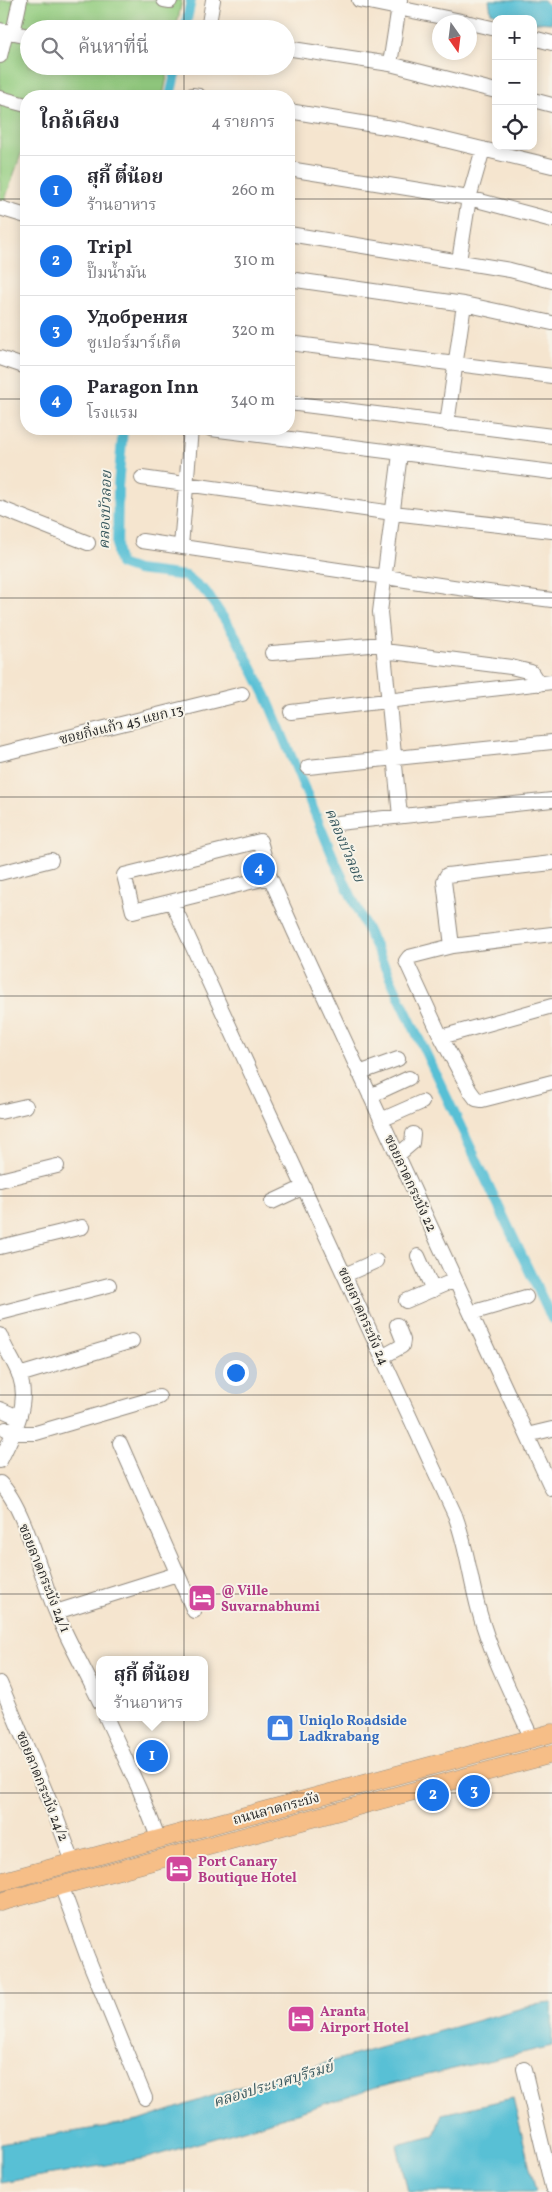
<!DOCTYPE html>
<html lang="th">
<head>
<meta charset="utf-8">
<style>
  :root { --surface:#fff; --page:#f7f7f7; --text:#2b2b33; --muted:#7c7c81; --line:#e1e1e2; --accent:#1a73e8 }
  body { margin:0; font-family:Vollkorn,"Noto Serif Thai",serif; background:var(--page); color:var(--text) }
  .controls { position:absolute; right:15px; top:15px; display:grid; overflow:hidden; border-radius:10px; box-shadow:0 2px 12px #0003 }
  .controls button { width:45px; height:45px; display:grid; place-items:center; padding:0; border:0; border-bottom:1px solid var(--line); background:var(--surface); color:var(--text); font:25px sans-serif }
  .compass { position:absolute; left:432px; top:15px; width:45px; height:45px; border-radius:50%; background:var(--surface); box-shadow:0 2px 12px #0003; rotate:166deg }
  .you { position:absolute; left:235px; top:1372px; width:18px; height:18px; margin:-12px; border:4px solid #fff; border-radius:50%; background:#1a73e8; box-shadow:0 0 0 8px #1a73e833 }
  .badge { display:grid; place-items:center; width:32px; height:32px; border-radius:50%; background:var(--accent); color:#fff; font-size:16px; font-weight:700 }
  .pin { position:absolute; translate:-50% -50%; border:2px solid #fff; box-shadow:0 1px 5px #0006 }
  .popup { position:absolute; left:96px; top:1656px; width:112px; height:65px; box-sizing:border-box; display:grid; place-content:center; border-radius:10px; background:var(--surface); filter:drop-shadow(0 1px 4px #0005); font-size:16px; white-space:nowrap; color:var(--muted) }
  .popup b { font-size:19px; color:var(--text) }
  .popup::after { content:''; position:absolute; left:50%; top:100%; margin-left:-10px; border:10px solid transparent; border-top-color:var(--surface) }
  .list { margin:0; padding:0; list-style:none }
  h2 { display:flex; justify-content:space-between; align-items:center; height:65px; margin:0; padding:0 20px; font-size:21px }
  h2 small { font-size:16px; font-weight:400; color:var(--muted) }
  .list li { display:grid; grid-template-columns:32px 1fr auto; gap:15px; align-items:center; box-sizing:border-box; height:70px; padding:0 20px; border-top:1px solid var(--line) }
  .list b { display:block; font-size:19px; white-space:nowrap }
  .list p { margin:0; font-size:16px; white-space:nowrap; color:var(--muted) }
  .list em { font-size:16px; font-style:normal; color:var(--muted) }
  .icon { flex:none; width:28px; height:28px; fill:none; stroke:currentColor; stroke-width:2; stroke-linecap:round; stroke-linejoin:round }
  .map { position:relative; flex:none; width:552px; height:2192px; overflow:hidden }
  .search { position:absolute; background:var(--surface); box-shadow:0 2px 12px #0003; left:20px; top:20px; width:275px; height:55px; display:flex; align-items:center; gap:12px; box-sizing:border-box; padding:0 18px; border-radius:28px; color:var(--muted); font-size:19px }
  .panel { position:absolute; background:var(--surface); box-shadow:0 2px 12px #0003; left:20px; top:90px; width:275px; height:345px; border-radius:20px }
  .map>svg:first-child { display:block }
</style>
</head>
<body>
<div class="map">
<svg width="552" height="2192" viewBox="0 0 552 2192">
  <rect width="100%" height="100%" fill="#f7f3e8"/>
  <filter id="ink" filterUnits="userSpaceOnUse"><feTurbulence type="fractalNoise" baseFrequency=".02" numOctaves="2"/><feDisplacementMap in="SourceGraphic" scale="10" xChannelSelector="R" yChannelSelector="G"/><feConvolveMatrix kernelMatrix="1 2 1 2 8 2 1 2 1" color-interpolation-filters="sRGB"/></filter>
  <filter id="wash" filterUnits="userSpaceOnUse"><feTurbulence type="fractalNoise" baseFrequency=".0096" numOctaves="4" result="noise"/><feDisplacementMap in="SourceGraphic" scale="20" xChannelSelector="R" yChannelSelector="G"/><feGaussianBlur stdDeviation="1.12" result="paint"/><feColorMatrix in="noise" values="0 0 0 0 0 0 0 0 0 0 0 0 0 0 0 0 0 1.4 0 .05"/><feComposite in="paint" operator="in"/></filter>
  <g filter="url(#wash)">
    <rect width="100%" height="100%" fill="#f5e5cf"/>
    <path fill="#94cd81" stroke="#607c56" d="M0,0H182L176,29H29V66H169L163,96H26V140L2,208H0Z"/>
    <path fill="#58c0d5" stroke="#427680" d="M489,0H544L552,8V23L533,22V19C520,19 512,11 499,15L491,12Z
      M552,2003V2046L376,2087L257,2126L147,2158L0,2183V2144L138,2121L236,2088L533,2005Z
      M513,2098L536,2192H408L397,2145L434,2136L442,2114Z"/>
    <g fill="none" stroke-linecap="round" stroke-linejoin="round">
      <path stroke="#58c0d5" stroke-width="10" d="M185,29L191,0
        M170,96L177,66
        M123,429L118,486L117,553L120,564L137,570L186,576L206,592L235,635L266,696L336,864L552,1319"/>
    </g>
  </g>
  <g filter="url(#ink)">
    <g fill="none" stroke-linecap="round" stroke-linejoin="round">
      <defs>
        <path id="minor" d="M164,0L170,1
          M359,0L466,22
          M470,23L496,29
          M208,29L213,0
          M0,30L29,36
          M13,33L20,0
          M533,38L552,43
          M286,48L390,64L496,91
          M0,56L6,31
          M390,64L400,0
          M192,95L199,96
          M0,98L26,105
          M533,100L552,105
          M289,111L404,130L552,166
          M289,169L469,198L552,220
          M0,208L26,216
          M289,234L510,270L552,281
          M459,261L469,198L483,149
          M289,279L464,304L552,323
          M289,343L552,376
          M0,358L26,367
          M289,403L552,436
          M447,424L464,304
          M211,429L552,472
          M142,478L393,513L552,531
          M0,508L88,543
          M142,541L473,590L552,600
          M181,546L191,429
          M384,651L511,667L531,672L539,684
          M272,653L383,644
          M291,712L552,682
          M0,754L242,694
          M308,767L552,742
          M400,816L380,612L400,454
          M338,823L552,800
          M0,873L51,860
          M270,877L133,911L124,875L260,841L270,877L294,931L552,1489
          M172,902L455,1515C467,1547 470,1579 479,1611C491,1655 513,1697 532,1739
          M552,934L452,946L409,957L406,961L441,1037L470,1091L476,1099L482,1100L552,1082
          M452,946L444,881L447,875L552,863
          M441,1037L552,1006
          M359,1073L398,1059
          M370,1096L409,1078
          M0,1112L26,1106
          M381,1120L422,1102
          M398,1155L412,1143L413,1134
          M0,1180L57,1166
          M272,1202L304,1187
          M0,1247L82,1227
          M418,1256L433,1290
          M345,1275L376,1261
          M406,1301L455,1280
          M0,1313L109,1285
          M471,1313L526,1297
          M0,1335C5,1350 15,1362 20,1377C30,1406 12,1436 0,1461
          M382,1357L402,1346L403,1340L397,1325
          M19,1375L132,1341
          M0,1409L18,1417
          M6,1429L14,1433H36L159,1397
          M527,1435L552,1429
          M120,1443L194,1611
          M0,1483C25,1507 41,1578 56,1612C69,1643 86,1672 100,1702
          M56,1612L177,1574
          M0,1683L55,1814L73,1862
          M106,1717L140,1791L159,1840
          M61,1885L87,1956L145,2098
          M524,2069L552,2187"/>
        <path id="major" d="M0,1882L552,1733
          M0,1902L552,1754"/>
      </defs>
      <use href="#minor" stroke="#90887d" stroke-width="16"/>
      <use href="#major" stroke="#90887d" stroke-width="19"/>
      <use href="#minor" stroke="#fff" stroke-width="14"/>
      <use href="#major" stroke="#f6be87" stroke-width="18"/>
    </g>
  </g>
  <path fill="none" stroke="#2b2b2b" stroke-width="1" stroke-opacity="0.55" d="M184,0V29M368,0V2192M184,66V96M0,199H26M289,199H552M0,399H26M289,399H552M184,429V2192M0,598H552M0,797H552M0,996H552M0,1196H552M0,1395H552M0,1594H552M0,1793H552M0,1993H552"/>
  <defs>
    <symbol id="hotel-square" viewBox="-11 -11 22 22"><rect x="-9" y="-9" width="18" height="18" rx="4" fill="#d1479c" stroke="#f7f3e8"/><path d="M-6-4.5h1.5V1H6V5H4.5V3h-9V5H-6ZM-4 0a1.8 1.8 0 1 1 3.6 0ZM.5 0V-2.5h3Q6-2.5 6 0Z" fill="#fff"/></symbol>
    <symbol id="shop-square" viewBox="-11 -11 22 22"><rect x="-9" y="-9" width="18" height="18" rx="4" fill="#3f7fe0" stroke="#f7f3e8"/><path d="M-5-2.5h2.3a2.7 3.5 0 0 1 5.4 0H5L5.5 6h-11ZM-1.5-2.5h3a1.5 2.3 0 0 0-3 0Z" fill="#fff"/></symbol>
  </defs>
  <g fill-rule="evenodd">
    <use href="#hotel-square" x="186" y="1582" width="32" height="32"/>
    <use href="#shop-square" x="264" y="1712" width="32" height="32"/>
    <use href="#hotel-square" x="163" y="1853" width="32" height="32"/>
    <use href="#hotel-square" x="285" y="2003" width="32" height="32"/>
  </g>
  <g text-anchor="middle" stroke-width="4" stroke-linejoin="round" paint-order="stroke">
    <g font-size="14" fill="#2b2b2b" stroke="#f7f3e8">
      <text transform="translate(121 724) rotate(-14)" y="5">ซอยกิ่งแก้ว 45 แยก 13</text>
      <text transform="translate(411 1183) rotate(65)" y="5">ซอยลาดกระบัง 22</text>
      <text transform="translate(364 1316) rotate(66)" y="5">ซอยลาดกระบัง 24</text>
      <text transform="translate(45 1578) rotate(68)" y="5">ซอยลาดกระบัง 24/1</text>
      <text transform="translate(43 1786) rotate(68)" y="5">ซอยลาดกระบัง 24/2</text>
      <text transform="translate(276 1808) rotate(-15)" y="5">ถนนลาดกระบัง</text>
    </g>
    <g font-size="14" font-weight="bold" fill="#b23c85" stroke="#f7f3e8" text-anchor="start">
      <text x="221" y="1595">@ Ville<tspan x="221" dy="16">Suvarnabhumi</tspan></text>
      <text x="198" y="1866">Port Canary<tspan x="198" dy="16">Boutique Hotel</tspan></text>
      <text x="320" y="2016">Aranta<tspan x="320" dy="16">Airport Hotel</tspan></text>
    </g>
    <g font-size="14" font-weight="bold" fill="#366cbe" stroke="#f7f3e8" text-anchor="start">
      <text x="299" y="1725">Uniqlo Roadside<tspan x="299" dy="16">Ladkrabang</tspan></text>
    </g>
    <g font-size="15" font-style="italic" fill="#38585e" stroke="#f7f3e8">
      <text transform="translate(105 510) rotate(-88)" y="5">คลองบัวลอย</text>
      <text transform="translate(345 845) rotate(67)" y="5">คลองบัวลอย</text>
      <text transform="translate(273 2084) rotate(-17)" y="5">คลองประเวศบุรีรมย์</text>
    </g>
  </g>
</svg>
<div class="controls">
<button>+</button>
<button>−</button>
<button><svg class="icon" aria-label="locate" viewBox="0 0 24 24"><circle cx="12" cy="12" r="6"/><path d="M12 2v4M12 18v4M2 12h4M18 12h4"/></svg></button>
</div>
<svg class="compass" viewBox="-18 -18 36 36"><path d="M0-13l5 13h-10z" fill="#e53935"/><path d="M0 13l5-13h-10z" fill="#7c7c81"/></svg>
<div class="you"></div>
<div class="pin badge" style="left:152px;top:1756px">1</div>
<div class="popup"><b>สุกี้ ตี๋น้อย</b>ร้านอาหาร</div>
<div class="pin badge" style="left:433px;top:1795px">2</div>
<div class="pin badge" style="left:474px;top:1791px">3</div>
<div class="pin badge" style="left:259px;top:869px">4</div>
<div class="search"><svg class="icon" aria-label="search" viewBox="0 0 24 24"><circle cx="10" cy="10" r="6"/><path d="M15 15l6 6"/></svg>ค้นหาที่นี่</div>
<section class="panel">
<h2>ใกล้เคียง<small>4 รายการ</small></h2>
<ul class="list">
<li><span class="badge">1</span><div><b>สุกี้ ตี๋น้อย</b><p>ร้านอาหาร</p></div><em>260 m</em></li>
<li><span class="badge">2</span><div><b>Tripl</b><p>ปั๊มน้ำมัน</p></div><em>310 m</em></li>
<li><span class="badge">3</span><div><b>Удобрения</b><p>ซูเปอร์มาร์เก็ต</p></div><em>320 m</em></li>
<li><span class="badge">4</span><div><b>Paragon Inn</b><p>โรงแรม</p></div><em>340 m</em></li>
</ul>
</section>
</div>
</body>
</html>
